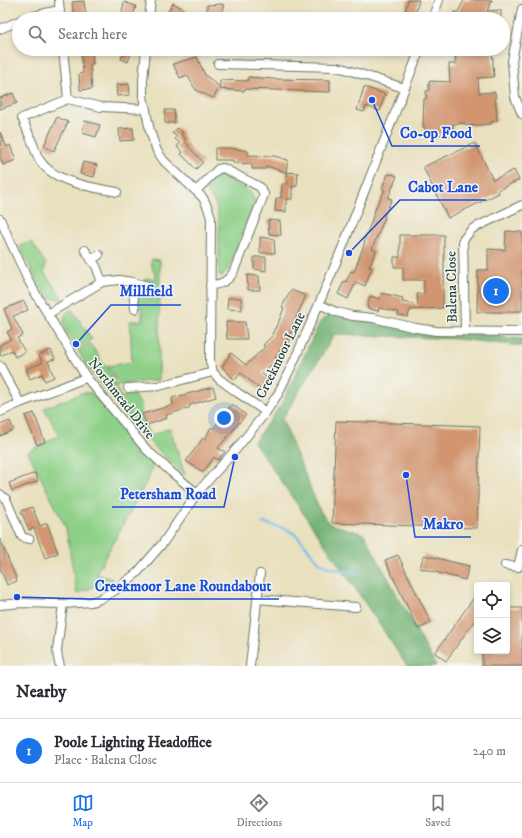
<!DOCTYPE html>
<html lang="en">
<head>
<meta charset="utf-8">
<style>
  :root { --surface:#fff; --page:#f2f2f3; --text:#2b2b33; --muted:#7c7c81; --line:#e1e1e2; --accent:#1a73e8 }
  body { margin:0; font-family:"IM FELL DW Pica",serif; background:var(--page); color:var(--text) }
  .controls { position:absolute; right:12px; bottom:12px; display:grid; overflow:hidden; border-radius:4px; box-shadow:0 2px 6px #0003 }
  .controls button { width:36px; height:36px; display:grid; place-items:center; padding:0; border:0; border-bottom:1px solid var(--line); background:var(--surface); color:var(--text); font:20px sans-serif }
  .you { position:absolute; left:224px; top:418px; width:14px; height:14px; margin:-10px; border:3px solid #fff; border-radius:50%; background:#1a73e8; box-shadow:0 0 0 6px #1a73e833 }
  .badge { display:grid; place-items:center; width:26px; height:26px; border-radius:50%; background:var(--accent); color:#fff; font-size:13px; font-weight:700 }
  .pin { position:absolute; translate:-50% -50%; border:2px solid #fff; box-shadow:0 1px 4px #0006 }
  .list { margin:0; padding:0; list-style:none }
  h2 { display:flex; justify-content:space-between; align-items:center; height:52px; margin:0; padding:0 16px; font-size:17px }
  h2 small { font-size:13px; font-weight:400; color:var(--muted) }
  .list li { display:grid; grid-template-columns:26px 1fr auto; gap:12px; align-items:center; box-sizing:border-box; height:64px; padding:0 16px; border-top:1px solid var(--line) }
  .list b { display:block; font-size:15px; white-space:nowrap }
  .list p { margin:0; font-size:13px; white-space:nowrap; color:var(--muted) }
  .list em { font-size:13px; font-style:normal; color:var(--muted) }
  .icon { flex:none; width:22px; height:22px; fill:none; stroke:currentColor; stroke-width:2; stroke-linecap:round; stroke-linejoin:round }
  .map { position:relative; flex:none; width:522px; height:666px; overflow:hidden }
  .search { position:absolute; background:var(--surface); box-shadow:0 2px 6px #0003; left:12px; right:12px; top:12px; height:44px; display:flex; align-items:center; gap:10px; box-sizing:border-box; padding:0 14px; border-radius:22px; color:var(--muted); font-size:15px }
  .sheet { height:116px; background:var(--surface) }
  nav { display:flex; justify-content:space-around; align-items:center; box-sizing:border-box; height:56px; border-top:1px solid var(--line); background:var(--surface); font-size:11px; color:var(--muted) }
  nav a { display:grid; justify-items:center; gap:2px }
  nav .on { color:var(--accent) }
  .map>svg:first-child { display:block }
</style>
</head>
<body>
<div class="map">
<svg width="522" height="666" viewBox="0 0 522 666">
  <rect width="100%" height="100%" fill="#f6f6f2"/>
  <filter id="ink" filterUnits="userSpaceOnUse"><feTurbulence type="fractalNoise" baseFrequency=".025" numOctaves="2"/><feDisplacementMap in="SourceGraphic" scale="8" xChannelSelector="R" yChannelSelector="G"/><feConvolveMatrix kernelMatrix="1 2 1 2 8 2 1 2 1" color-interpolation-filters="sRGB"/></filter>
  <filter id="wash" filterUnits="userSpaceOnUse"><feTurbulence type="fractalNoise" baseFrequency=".012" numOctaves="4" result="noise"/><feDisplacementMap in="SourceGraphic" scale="16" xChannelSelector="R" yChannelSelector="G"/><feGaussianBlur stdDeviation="0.9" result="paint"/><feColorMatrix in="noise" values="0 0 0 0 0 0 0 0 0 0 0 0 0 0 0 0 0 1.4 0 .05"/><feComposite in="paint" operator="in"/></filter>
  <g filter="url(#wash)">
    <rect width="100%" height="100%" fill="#e9e0be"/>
    <path fill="#8fd088" stroke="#57865e" d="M216,176H219L251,192L255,202L228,270L222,276L219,275V225L218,216L216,205L206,190V184Z
      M32,242L46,264L44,272L63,299C59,299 54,299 50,298C42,294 25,256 20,246Z
      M152,259L160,260L159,380L139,382L120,385L107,366L132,362L130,321H142V308H137C136,302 135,297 140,293L151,296L155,285L145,282L146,278L155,279L156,275C153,270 150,265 152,259Z
      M71,308L92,339L77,349C68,334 56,323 71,308Z
      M90,343L118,386L105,390L91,372L78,351Z
      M117,389L121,398L131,395L134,396L142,405L140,412L150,436L170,428L185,475L165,457L141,433L107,392Z
      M82,393H92L153,465L148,479L96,574L113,579L77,594L66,528L28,452L59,435L44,408Z"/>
    <path fill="#73b274" stroke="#497854" d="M330,314L426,334L466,333L522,339V346L457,339L335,334L282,419L320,511L330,524L364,534L436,666H407L357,591L254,442L281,405L320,322Z"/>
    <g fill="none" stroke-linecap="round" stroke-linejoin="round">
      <path stroke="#76bded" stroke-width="2.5" d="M263,523C273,526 284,527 293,533C304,540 310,554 320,563C329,569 351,572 362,574"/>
    </g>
    <g id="blocks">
      <path fill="#d2956f" d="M408,0H419L415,15L405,12Z
        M464,0H492L487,11L501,10V19H454V12H458Z
        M84,1L86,16L74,17L72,2Z
        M124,2L136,6L132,19L121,16Z
        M173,3L185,10L179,19H164Z
        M223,4V17L216,16V19H207V5Z
        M92,49L93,64H90L92,89L80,90L79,74L83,73L81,50Z
        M125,49L132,51L128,62L121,59Z
        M455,49H492L494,77L478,78L479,93L495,92L497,121L491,122V124L466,126L465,123L453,124V135L425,134V127H423L424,99H426V91H429V81L450,82L449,64H456Z
        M197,57L205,75L220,87L213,98L196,90L187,75L180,78L173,64Z
        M248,77L273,79L330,80V92L244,89V91L220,89V80L248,81Z
        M129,84L130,95L117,96L116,85Z
        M364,87L385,94L380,111L366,106L364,112L357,110Z
        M13,93L17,103L0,109V98Z
        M165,110H174L175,123H165Z
        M57,117L68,122L54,151L44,146Z
        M85,121L100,125L96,137L82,133Z
        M133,128L134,140L120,141L119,129Z
        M178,128L183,133L181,134L186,139L184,141L189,145L188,146L203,162L196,169L181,154L183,152L177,147L180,143L175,139L177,137L172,133Z
        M0,132L7,147L10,145L16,160L3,165L0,157Z
        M475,143L493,180L514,170L519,180L498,190L499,193L448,218L423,167Z
        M215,148H231L248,151V155L274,156L288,160L286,172L266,166V169H252V164L233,163V160H215Z
        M83,162L97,165L94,177L80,174Z
        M286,172L298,173L297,186L292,187V199H286V212L275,211L276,198H281L282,184H287Z
        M388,174L391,175L392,174L397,176L388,198L392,199L384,216L385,217L372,249L376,251L369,267L372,268L365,286L356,282L348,299L338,294L344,281L346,282L351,271L354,272L365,242L364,241L370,225L376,207L385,190L382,189Z
        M268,220L280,221L281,235L269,234Z
        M506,231L522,232V311H513V312H477L478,270H488V249L505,250Z
        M400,235H444V280H443V308L410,310L408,317L398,315L399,312L379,308L378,311L367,308L370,296L380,299L381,293L403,298L402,302L418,305L417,294H424V280H403V267H394V257H400Z
        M260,237L274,239L275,253H260Z
        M254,257H266V271L254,269Z
        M247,275L259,276L260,290H248Z
        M291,290L306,296L291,329H292L287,341L275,358L277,360L262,373L269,380L262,391L241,373L235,380L222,367L231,353L246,365L265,347L263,345L273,335L272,334L279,321L284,308L282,307Z
        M228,298H241L242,310L227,309Z
        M24,301L28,310L13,316L23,335L17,338L25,352L15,357L12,350L0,356V345L11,339L7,332L12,329L4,309Z
        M226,322H245L247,339H227Z
        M51,350L55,359L48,361L54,377L45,381L42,374L30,379L26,369L42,363L39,355Z
        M213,387L216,397L190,405L189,408L166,415L167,418L147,425L142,414L173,405L172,398Z
        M232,404L246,415L218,448L225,452L218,460L214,457L203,472L186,461L203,438L205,439L211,427L213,429Z
        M34,413L45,442L37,445L25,416Z
        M10,421L14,430L0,436V425Z
        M336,421L480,426L477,528L332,523Z
        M35,473L38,481L12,491L9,483Z
        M32,507L40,526L47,523L58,553L45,558L34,528L29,530L21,511Z
        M0,539L17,581L7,585L0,568Z
        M398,555L431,623L418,629L385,560Z
        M424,555L469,566L465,580L420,568Z
        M477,593V617L446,661L435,653Z
        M507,608H522V666H482V651H507Z"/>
    </g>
  </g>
  <g filter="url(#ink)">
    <use href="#blocks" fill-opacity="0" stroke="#667664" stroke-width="1"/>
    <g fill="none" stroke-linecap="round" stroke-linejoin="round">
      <defs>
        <path id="street" d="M59,0L60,19
          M522,9L512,61L515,97L522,114
          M23,19L45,13L60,10
          M149,19L151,0
          M432,19L439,0
          M0,29L19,21
          M63,49L68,99
          M146,49L143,80V96L150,131L157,151L164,161L196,191L203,198L208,208L211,218L210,361L213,372L219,379L238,393L266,412
          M218,64L336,67L345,69L404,88
          M196,191L218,169L223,168L260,187L264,194L262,200L233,273C226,283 221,283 210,286
          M117,192C92,187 53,183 39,159C36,154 35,149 33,144C29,135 26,127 22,118L68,99L101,107L146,109
          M0,219L27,278L41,303L86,377L146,449L171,472L197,493
          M85,250L96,266L102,282
          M91,260L99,255
          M132,282L135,309
          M319,304L336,312L353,316L373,318L416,328L436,331L522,332
          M48,314L102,282L119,280L132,282L148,286
          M465,331L463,240L472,229L522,205
          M0,366L20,403
          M128,388L159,386L213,372
          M0,412L20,403L83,379L86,377
          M0,494L6,499L22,537L29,539
          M505,565L518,567L522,550
          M257,599L356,607
          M0,605L22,603L63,604L91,602L100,599L114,591L137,573L163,543L197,493L238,447L266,412L278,394L294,361L319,304L345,241L420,49
          M60,666L58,658L57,650L63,604
          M250,666L260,574"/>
      </defs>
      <use href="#street" stroke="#667664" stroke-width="10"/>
      <use href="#street" stroke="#fff" stroke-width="8"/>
    </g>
  </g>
  <g text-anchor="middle" stroke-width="3" stroke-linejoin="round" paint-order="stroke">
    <g font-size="14" fill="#1f3d34" stroke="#f6f6f2">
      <text transform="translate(451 287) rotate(-91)" y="5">Balena Close</text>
      <text transform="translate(280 355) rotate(-64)" y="5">Creekmoor Lane</text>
      <text transform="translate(122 398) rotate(52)" y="5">Northmead Drive</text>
    </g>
  </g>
  <path fill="none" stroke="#1d4ed8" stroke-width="1.5" d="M372 100L392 146H480M349 253L400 200H486M76 344L111 305H181M235 457L224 507H112M406 475L415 537H471M17 597L86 599H279"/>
  <g fill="#1d4ed8" stroke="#f6f6f2" stroke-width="1.5">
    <circle cx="372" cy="100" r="4"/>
    <circle cx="349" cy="253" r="4"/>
    <circle cx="76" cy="344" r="4"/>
    <circle cx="235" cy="457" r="4"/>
    <circle cx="406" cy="475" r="4"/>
    <circle cx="17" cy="597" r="4"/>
  </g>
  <g font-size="15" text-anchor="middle" font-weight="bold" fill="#1d4ed8" stroke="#f6f6f2" stroke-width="3" stroke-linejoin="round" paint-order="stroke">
    <text x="436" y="138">Co-op Food</text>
    <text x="443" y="192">Cabot Lane</text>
    <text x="146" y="296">Millfield</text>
    <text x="168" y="499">Petersham Road</text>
    <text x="443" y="529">Makro</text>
    <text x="183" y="591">Creekmoor Lane Roundabout</text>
  </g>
</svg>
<div class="controls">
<button><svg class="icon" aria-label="locate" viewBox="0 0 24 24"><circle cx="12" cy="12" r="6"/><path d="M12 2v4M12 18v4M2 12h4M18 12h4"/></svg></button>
<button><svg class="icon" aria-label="layers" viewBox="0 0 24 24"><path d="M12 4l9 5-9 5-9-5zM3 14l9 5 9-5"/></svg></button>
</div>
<div class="you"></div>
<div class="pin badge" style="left:496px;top:291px">1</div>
<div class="search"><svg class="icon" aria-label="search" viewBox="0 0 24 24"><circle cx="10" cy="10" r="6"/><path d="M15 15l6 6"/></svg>Search here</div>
</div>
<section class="sheet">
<h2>Nearby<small></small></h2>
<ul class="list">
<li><span class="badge">1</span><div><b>Poole Lighting Headoffice</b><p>Place · Balena Close</p></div><em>240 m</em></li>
</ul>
</section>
<nav>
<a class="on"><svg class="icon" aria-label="map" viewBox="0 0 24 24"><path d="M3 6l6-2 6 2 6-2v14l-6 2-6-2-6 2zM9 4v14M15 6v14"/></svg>Map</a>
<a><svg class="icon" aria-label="directions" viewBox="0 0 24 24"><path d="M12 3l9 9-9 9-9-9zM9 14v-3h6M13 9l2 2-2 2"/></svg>Directions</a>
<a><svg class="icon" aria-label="saved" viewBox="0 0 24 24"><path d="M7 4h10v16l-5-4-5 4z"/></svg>Saved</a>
</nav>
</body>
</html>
